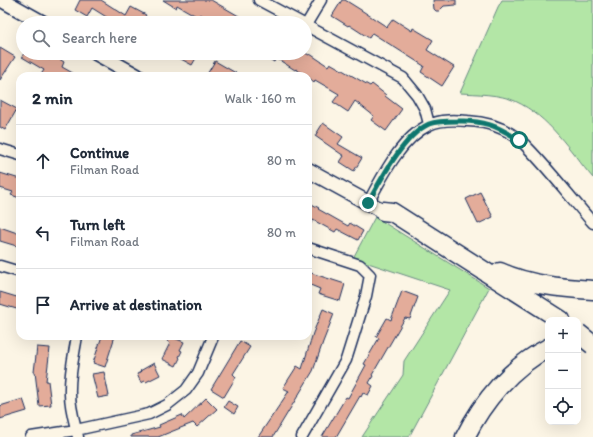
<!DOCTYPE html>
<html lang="en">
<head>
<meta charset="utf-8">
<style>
  :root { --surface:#fff; --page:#f2f2f3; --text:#1f2937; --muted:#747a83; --line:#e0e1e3 }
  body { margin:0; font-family:Itim,sans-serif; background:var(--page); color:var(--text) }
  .controls { position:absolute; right:12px; bottom:12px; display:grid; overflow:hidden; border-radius:8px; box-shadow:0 4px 16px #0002 }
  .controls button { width:36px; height:36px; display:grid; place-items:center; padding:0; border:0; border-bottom:1px solid var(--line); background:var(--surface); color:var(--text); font:20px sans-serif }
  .stop { position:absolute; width:12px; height:12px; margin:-9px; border:3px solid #0f766e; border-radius:50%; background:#fff }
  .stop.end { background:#0f766e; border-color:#fff; box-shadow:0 1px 4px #0008 }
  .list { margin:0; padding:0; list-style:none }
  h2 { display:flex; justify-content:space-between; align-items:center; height:52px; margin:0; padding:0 16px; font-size:17px }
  h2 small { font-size:13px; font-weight:400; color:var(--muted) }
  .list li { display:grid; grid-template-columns:26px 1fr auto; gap:12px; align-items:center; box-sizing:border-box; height:72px; padding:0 16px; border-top:1px solid var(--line) }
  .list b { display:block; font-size:15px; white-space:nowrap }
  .list p { margin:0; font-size:13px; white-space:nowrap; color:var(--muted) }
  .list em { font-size:13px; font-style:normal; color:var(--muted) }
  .icon { flex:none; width:22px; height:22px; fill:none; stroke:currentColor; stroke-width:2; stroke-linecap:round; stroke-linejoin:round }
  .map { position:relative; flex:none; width:593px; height:437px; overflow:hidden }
  .search { position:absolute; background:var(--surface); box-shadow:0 4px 16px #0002; left:16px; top:16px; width:296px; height:44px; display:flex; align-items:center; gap:10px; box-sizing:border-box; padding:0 14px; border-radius:22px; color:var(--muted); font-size:15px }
  .panel { position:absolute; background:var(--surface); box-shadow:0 4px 16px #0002; left:16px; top:72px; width:296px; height:268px; border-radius:12px }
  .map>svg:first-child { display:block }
</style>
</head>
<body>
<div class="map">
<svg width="593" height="437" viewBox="0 0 593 437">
  <rect width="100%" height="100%" fill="#fcf5e5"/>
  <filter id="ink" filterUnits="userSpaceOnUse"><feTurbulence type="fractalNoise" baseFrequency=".025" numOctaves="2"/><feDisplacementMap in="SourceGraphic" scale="8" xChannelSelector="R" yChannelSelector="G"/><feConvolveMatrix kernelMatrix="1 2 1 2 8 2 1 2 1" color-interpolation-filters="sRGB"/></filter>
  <g filter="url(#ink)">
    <path fill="#b3e6a6" stroke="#678a82" d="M502,0H593V178C569,150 550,117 515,101C500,94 476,94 460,93L498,7Z
      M375,217L489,288L409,437H362L403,375L404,361L450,290L353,258Z"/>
    <path fill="#e3ac9a" stroke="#1b2f5e" d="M80,0H101L126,16L131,7L146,15L141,23H116L92,8L87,17L75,10Z
      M163,0H211L251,23H216L200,14L198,17L177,5L176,8Z
      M342,0H345L361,10L387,27L393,19L412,31L413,28L433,40L427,50L454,67L442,86L421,72L424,66L372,33L369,38L349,25L348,26L332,16Z
      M433,0H456V5L444,6L439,11H436L434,9Z
      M0,48L15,57L0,80Z
      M24,53H38L50,60L53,55L64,62L62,67L78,76H40L44,70L22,57Z
      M170,53H199L192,65Z
      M260,53H305L309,55L310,54L328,66L330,63L370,86L372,84L386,95L385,96L402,109L386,131L371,120L374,116L355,101L348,112L333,102L339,94L315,80L314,82L308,77V76H306L296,69L295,70L276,58L274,62Z
      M215,61L241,76H206Z
      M0,100L17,109L5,130L0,127Z
      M323,123L343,137L338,144L362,158L354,171L340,162L344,156L315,136Z
      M0,173L20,179V198L11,195L13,192L0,188Z
      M480,192L493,217L478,224L466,199Z
      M308,202L319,208L318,209L348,226L350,223L363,231L358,240L337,229L335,232L313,220L308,228Z
      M0,227L20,234V247L0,241Z
      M308,272L345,284L340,301L318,294L320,289L308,284Z
      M402,291L418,297L410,319L405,318L372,375L373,376L369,383L373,386L368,395L363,393L361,397L360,396L336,437H322L346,397L348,398L366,365L364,364L379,338L376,337L387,318L391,320Z
      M0,292L20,298V310L0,304Z
      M323,309L334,314L323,342L313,371L273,437H258L289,391L283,388L297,366L302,369L313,333Z
      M102,336H115L105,367L93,363Z
      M169,336L184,342L180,350L182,351L179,357L180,358L176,366L162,359L170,343L167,341Z
      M240,341L250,347L233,374L236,377L224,397L211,389Z
      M37,347L50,348L46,381H48L51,405L39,406L35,372H34Z
      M154,363L160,375L146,382L145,381L141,383L137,374L141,372L140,371Z
      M104,372L109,396L98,398L92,374Z
      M206,398L217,409L197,427L193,423L158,437H131V435L160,427L159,425L182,415L184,419Z
      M23,399L27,411L0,419V406Z
      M228,401L238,407L234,414L224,407Z"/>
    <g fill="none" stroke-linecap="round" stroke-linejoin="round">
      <defs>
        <path id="street" d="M259,0L302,23
          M305,25L403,78L417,95L425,109L429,124
          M306,25L321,0
          M0,149L20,155
          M368,203C382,177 401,138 429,125C440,119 456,120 468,121C487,122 506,128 521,141C547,166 569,196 593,223
          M0,266L20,272
          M77,336C74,355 69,375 70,394C70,409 75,423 78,437
          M31,437L76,430L149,414L167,405L186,390L198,373L213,337
          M302,437L346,360L366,296L370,275L360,265L308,248"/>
        <path id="secondary" d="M2,0L43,23
          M96,53L137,76
          M308,170L383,211"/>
        <path id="highway" d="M383,211L392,212L561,320
          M500,272C529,285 562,288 593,290
          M465,437C483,401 511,367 548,348"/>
      </defs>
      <use href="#street" stroke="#1b2f5e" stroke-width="13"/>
      <use href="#secondary" stroke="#1b2f5e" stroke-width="17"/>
      <use href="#highway" stroke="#1b2f5e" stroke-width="21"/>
      <use href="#street" stroke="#fcf5e5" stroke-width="10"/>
      <use href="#secondary" stroke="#fcf5e5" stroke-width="14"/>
      <use href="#highway" stroke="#fcf5e5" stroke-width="18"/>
      <defs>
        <path id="highway-bridge" d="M578,333L593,345"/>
      </defs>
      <use href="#highway-bridge" stroke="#1b2f5e" stroke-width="21" stroke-linecap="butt"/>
      <use href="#highway-bridge" stroke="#fcf5e5" stroke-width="18"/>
    </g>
  </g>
  <g fill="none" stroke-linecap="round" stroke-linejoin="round" filter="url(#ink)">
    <path stroke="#0f766e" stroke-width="5" d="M368,203C381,179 404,135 429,124C437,121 448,121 457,121C483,120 498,126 519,140"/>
  </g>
</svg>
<div class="controls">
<button>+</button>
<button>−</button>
<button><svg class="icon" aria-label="locate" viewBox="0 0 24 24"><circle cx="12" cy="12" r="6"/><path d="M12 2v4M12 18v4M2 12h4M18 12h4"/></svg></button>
</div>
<div class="stop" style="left:519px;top:140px"></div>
<div class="stop end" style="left:368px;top:203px"></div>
<div class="search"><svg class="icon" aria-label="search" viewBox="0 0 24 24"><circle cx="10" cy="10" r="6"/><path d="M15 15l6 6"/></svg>Search here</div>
<section class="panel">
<h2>2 min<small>Walk · 160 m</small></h2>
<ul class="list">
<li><svg class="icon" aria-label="ahead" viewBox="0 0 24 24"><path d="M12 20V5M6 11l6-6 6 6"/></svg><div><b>Continue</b><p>Filman Road</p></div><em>80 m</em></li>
<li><svg class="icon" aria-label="left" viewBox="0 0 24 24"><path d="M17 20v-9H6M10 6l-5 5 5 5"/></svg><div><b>Turn left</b><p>Filman Road</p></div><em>80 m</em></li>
<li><svg class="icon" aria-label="arrive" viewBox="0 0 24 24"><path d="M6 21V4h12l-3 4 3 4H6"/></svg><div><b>Arrive at destination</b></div></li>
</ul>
</section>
</div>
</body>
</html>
